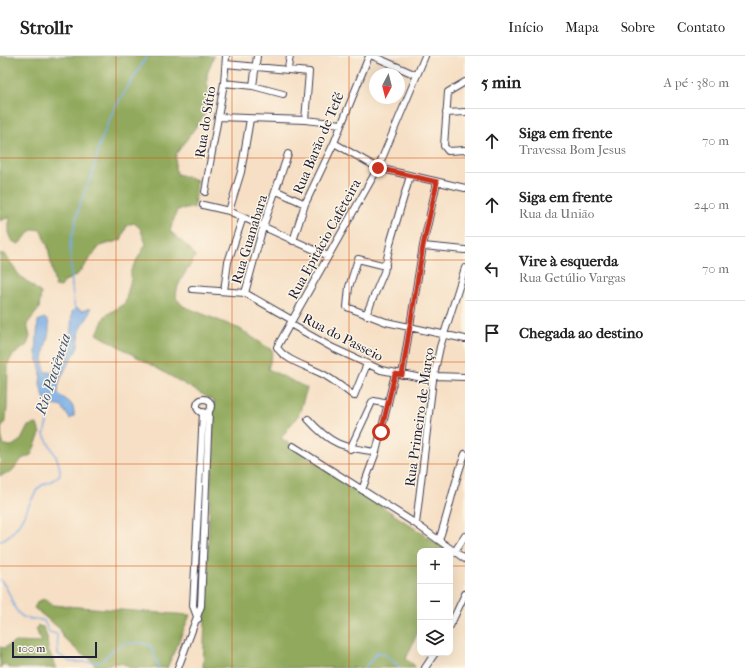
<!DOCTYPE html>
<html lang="pt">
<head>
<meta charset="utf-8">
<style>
  :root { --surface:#fff; --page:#f2f2f2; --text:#222; --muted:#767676; --line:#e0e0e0 }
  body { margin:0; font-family:"IM FELL French Canon",serif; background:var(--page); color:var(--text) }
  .controls { position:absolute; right:12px; bottom:12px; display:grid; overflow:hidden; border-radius:8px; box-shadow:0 4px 16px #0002 }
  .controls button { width:36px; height:36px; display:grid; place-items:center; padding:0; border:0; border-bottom:1px solid var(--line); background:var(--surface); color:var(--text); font:20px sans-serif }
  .compass { position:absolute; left:369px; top:12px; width:36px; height:36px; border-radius:50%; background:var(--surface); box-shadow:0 4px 16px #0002; rotate:187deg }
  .scale { position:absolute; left:12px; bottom:10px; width:85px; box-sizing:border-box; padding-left:4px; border:2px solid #22223b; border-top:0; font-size:11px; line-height:14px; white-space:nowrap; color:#22223b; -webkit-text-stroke:3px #fcf5e5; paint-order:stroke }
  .stop { position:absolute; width:12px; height:12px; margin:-9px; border:3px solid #c8321e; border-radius:50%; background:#fff }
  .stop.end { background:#c8321e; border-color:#fff; box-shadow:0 1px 4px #0008 }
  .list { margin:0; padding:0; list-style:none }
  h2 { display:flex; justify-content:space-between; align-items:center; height:52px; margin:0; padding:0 16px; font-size:17px }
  h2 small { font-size:13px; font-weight:400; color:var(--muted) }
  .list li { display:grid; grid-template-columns:26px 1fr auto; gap:12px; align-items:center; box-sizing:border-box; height:64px; padding:0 16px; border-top:1px solid var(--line) }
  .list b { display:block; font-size:15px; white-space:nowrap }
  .list p { margin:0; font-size:13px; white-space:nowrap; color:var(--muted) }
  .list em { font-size:13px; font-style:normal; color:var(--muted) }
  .icon { flex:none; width:22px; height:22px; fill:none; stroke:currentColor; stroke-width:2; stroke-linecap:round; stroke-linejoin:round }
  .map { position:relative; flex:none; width:465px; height:612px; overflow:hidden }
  header { display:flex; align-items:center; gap:24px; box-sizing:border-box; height:56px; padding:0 20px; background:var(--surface); border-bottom:1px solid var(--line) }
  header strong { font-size:19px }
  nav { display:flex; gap:22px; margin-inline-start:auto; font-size:14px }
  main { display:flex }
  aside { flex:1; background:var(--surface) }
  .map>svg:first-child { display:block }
</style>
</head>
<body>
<header>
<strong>Strollr</strong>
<nav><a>Início</a><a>Mapa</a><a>Sobre</a><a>Contato</a></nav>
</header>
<main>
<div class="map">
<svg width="465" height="612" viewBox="0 0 465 612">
  <rect width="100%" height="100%" fill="#fcf5e5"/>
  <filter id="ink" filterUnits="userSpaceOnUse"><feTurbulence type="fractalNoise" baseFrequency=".025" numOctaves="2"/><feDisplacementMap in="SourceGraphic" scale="8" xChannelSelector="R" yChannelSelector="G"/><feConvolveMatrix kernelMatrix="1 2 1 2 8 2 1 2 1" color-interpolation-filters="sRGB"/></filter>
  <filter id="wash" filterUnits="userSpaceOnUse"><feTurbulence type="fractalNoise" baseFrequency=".012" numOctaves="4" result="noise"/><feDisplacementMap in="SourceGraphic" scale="16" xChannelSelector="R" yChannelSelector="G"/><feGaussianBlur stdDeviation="0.9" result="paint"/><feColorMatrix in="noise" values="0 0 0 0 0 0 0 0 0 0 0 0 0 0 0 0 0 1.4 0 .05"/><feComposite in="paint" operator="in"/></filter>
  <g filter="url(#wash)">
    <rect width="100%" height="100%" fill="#f6dfc4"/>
    <path fill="#90a95b" stroke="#59664b" d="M0,0H214L207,18V28L210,37L208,54L176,98L175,112L177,118L197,124L194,152L177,154L170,175L190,193L195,200C188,216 176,225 176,242L183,250L240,273L273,295L268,313L307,332L299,358L281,382L448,495H420V571L406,603L415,610L414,612H203L214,345L97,278L105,260L125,247L131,223V214L146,188L140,172L134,167L127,169L121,184L100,190L77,219L65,225L61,231L55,230L48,191L41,174L33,173L19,188L12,185L9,176V161L0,165Z
      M0,198H5L19,219L41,237L39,253L27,268L30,281L27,289L12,300L8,308L7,351L6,363L1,373L2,384L4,389L12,390L21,384L28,370L37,368L40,378L31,399L22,403L12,415L0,420Z
      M45,543L52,549L190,559L167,612H129C121,602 107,610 96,611L89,601L81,598L63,581L60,573L34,552L38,545Z
      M38,570L43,571L47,581L48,594L57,612H10L3,608L0,612V591L4,592L15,586L41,587L36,572Z"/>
    <path fill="#79ade6" stroke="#4e6890" d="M76,252L83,255L90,252C91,260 84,265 81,272C78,278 80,286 77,293C70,308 57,320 58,338C67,345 75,346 74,360L70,363L62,351L54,349L48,353L40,329L41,316L36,297L38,265L44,262L48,265C53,281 37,299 46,316H52L70,285L72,256Z"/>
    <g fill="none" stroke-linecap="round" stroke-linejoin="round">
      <path stroke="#79ade6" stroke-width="1.5" d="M75,254L72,232L70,189L80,147L94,114L100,87L114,53L147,0
        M0,485C21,476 26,451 37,434C42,426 54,427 60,418C61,404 50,391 44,379L51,350
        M0,524C12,533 10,553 23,561C29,564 37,562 44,565L49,576L57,578L58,598L70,606H100L117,591L126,587H143L151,590L159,612
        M276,612H287
        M365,612L377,596L384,598L401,612"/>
    </g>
  </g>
  <g filter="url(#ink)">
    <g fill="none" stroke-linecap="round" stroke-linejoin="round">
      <defs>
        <path id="minor" d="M373,0L416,19
          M226,8L309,16L305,64
          M288,12L290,0
          M465,26L448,36L444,90L448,95L465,94
          M224,27L253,30L283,38
          M253,30L257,0
          M446,57L465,56
          M218,61L305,64L341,68
          M334,87L378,112L465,132
          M277,135L305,148
          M205,136L224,27L226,0
          M203,149L229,155L328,200
          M229,155L241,116L250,63
          M293,185L305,148L334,87L369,0
          M423,190L465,194
          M386,210L358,203L349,231L347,251L386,266L465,283
          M192,233L245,237L292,264
          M224,235L228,206L243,161
          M245,237L263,171L288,98
          M366,259L384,216L391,184L410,120
          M290,268L333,292L381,314L433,324
          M367,308L354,340C345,333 336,326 326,320C313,312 284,305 277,291L378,112L425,0
          M402,319L423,190L437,126
          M435,320L465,321
          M197 350a7 7 0 1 1 14 0a7 7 0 1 1-14 0Z
          M308,363C331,389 342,391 376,396
          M293,390L416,468L465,503
          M350,393L372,346L374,345L388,348
          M362,434L376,396L395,318
          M416,468L433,324L440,291L465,212
          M439,484C449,456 454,426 465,398
          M455,495L465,480
          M198,563L193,550L203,356
          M450,570L465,538
          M178,612L201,550L209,355
          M425,612L435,597"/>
      </defs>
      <use href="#minor" stroke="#423e50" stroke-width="8"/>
      <use href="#minor" stroke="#fff" stroke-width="6"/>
    </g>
  </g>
  <g fill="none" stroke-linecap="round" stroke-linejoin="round" filter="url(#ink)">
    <path stroke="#c8321e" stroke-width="5" d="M378,112L437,126L423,190L402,319L395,318L381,376"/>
  </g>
  <path fill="none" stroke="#d45411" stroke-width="1" stroke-opacity="0.55" d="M116,0V612M232,0V612M349,0V612M0,102H465M0,204H465M0,306H465M0,408H465M0,510H420M450,510H465"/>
  <g text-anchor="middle" stroke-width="3" stroke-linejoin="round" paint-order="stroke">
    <g font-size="14" fill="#22223b" stroke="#fcf5e5">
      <text transform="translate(205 66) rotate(-81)" y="5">Rua do Sítio</text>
      <text transform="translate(318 87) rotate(-67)" y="5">Rua Barão de Tefé</text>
      <text transform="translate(249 183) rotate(-73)" y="5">Rua Guanabara</text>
      <text transform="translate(324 183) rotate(-61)" y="5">Rua Epitácio Cafeteira</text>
      <text transform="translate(343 281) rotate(27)" y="5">Rua do Passeio</text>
      <text transform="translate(419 361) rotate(-82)" y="5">Rua Primeiro de Março</text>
    </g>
    <g font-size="15" font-style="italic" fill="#405377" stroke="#fcf5e5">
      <text transform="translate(53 318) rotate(-72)" y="5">Rio Paciência</text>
    </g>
  </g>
</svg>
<div class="controls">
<button>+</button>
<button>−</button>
<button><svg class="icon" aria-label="layers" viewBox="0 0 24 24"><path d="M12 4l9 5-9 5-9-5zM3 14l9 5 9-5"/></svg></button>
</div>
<svg class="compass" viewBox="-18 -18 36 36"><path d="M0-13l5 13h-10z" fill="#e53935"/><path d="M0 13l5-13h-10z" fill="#767676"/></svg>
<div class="scale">100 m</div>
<div class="stop" style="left:381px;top:376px"></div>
<div class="stop end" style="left:378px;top:112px"></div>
</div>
<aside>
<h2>5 min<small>A pé · 380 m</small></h2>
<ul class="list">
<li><svg class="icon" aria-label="ahead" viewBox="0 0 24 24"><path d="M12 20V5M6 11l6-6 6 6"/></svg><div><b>Siga em frente</b><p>Travessa Bom Jesus</p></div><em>70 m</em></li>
<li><svg class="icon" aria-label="ahead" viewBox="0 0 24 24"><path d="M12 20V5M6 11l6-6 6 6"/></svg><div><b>Siga em frente</b><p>Rua da União</p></div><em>240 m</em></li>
<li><svg class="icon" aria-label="left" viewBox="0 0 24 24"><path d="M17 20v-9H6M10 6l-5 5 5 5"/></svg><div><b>Vire à esquerda</b><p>Rua Getúlio Vargas</p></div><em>70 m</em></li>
<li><svg class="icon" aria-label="arrive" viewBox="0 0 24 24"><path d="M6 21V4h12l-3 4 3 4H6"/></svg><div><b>Chegada ao destino</b></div></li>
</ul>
</aside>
</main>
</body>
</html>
